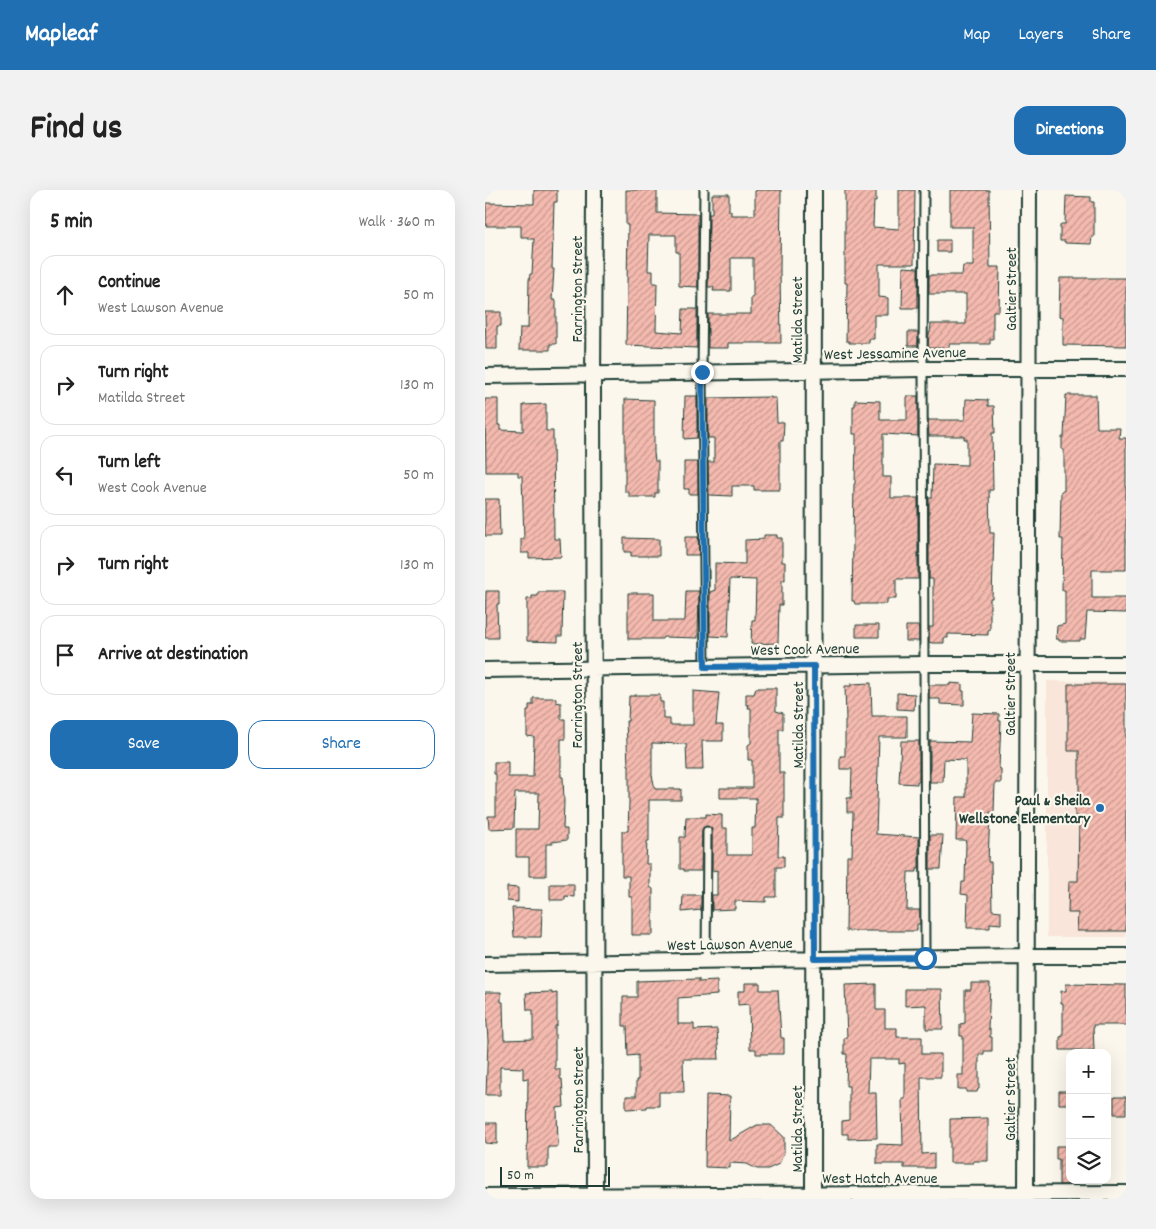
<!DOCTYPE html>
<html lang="en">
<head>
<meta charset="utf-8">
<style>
  :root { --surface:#fff; --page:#f2f2f2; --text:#222; --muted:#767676; --line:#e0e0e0; --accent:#1f6fb2 }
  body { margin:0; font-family:Dekko,sans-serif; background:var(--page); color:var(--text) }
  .controls { position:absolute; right:15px; bottom:15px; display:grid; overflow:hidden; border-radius:10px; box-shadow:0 5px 20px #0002 }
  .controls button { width:45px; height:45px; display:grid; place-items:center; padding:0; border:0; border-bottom:1px solid var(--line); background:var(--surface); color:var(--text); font:25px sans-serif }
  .scale { position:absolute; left:15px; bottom:12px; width:110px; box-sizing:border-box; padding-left:5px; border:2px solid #1f3d34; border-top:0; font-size:14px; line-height:18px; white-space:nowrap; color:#1f3d34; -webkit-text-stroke:4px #fbf7ec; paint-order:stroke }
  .stop { position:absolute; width:15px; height:15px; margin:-11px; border:4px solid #1f6fb2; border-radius:50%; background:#fff }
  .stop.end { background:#1f6fb2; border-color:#fff; box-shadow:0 1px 5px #0008 }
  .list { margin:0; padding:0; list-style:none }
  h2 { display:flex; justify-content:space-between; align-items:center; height:65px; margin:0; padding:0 20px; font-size:21px }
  h2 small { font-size:16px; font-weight:400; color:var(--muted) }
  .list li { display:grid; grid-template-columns:32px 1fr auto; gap:15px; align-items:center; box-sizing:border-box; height:80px; margin:0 10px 10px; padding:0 10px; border:1px solid var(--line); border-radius:15px }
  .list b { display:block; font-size:19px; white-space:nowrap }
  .list p { margin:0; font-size:16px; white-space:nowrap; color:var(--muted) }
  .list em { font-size:16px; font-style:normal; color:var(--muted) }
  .actions { display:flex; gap:10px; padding:15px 20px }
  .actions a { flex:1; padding:11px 0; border:1px solid var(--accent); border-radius:15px; text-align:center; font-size:18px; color:var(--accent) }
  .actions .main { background:var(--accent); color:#fff }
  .icon { flex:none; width:28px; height:28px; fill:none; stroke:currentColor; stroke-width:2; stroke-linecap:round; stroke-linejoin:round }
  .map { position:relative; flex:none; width:641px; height:1009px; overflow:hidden; border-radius:15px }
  header { display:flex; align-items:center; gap:30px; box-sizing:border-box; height:70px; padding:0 25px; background:var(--accent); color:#fff }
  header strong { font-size:24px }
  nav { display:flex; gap:28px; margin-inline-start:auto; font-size:18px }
  .intro { display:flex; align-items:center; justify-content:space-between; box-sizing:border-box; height:120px; padding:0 30px }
  h1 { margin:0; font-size:35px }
  .button { padding:12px 22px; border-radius:15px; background:var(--accent); color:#fff; font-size:18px; font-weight:700 }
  main { display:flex; gap:30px; padding:0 30px }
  aside { flex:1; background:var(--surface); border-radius:15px; box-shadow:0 5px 20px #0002 }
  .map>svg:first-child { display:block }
</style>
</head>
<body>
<header>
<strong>Mapleaf</strong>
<nav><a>Map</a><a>Layers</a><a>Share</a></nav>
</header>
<div class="intro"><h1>Find us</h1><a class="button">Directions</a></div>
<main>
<aside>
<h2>5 min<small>Walk · 360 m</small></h2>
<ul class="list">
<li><svg class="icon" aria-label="ahead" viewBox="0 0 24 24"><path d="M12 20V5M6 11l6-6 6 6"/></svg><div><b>Continue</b><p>West Lawson Avenue</p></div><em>50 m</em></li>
<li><svg class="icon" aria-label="right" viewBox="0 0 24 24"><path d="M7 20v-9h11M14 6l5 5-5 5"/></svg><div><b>Turn right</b><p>Matilda Street</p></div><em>130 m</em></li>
<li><svg class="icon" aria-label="left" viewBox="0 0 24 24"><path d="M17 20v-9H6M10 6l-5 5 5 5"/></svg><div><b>Turn left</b><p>West Cook Avenue</p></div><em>50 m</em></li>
<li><svg class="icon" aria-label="right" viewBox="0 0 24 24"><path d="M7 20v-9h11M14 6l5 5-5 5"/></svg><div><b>Turn right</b></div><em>130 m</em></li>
<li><svg class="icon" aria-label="arrive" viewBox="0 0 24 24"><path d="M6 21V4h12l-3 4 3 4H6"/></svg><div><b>Arrive at destination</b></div></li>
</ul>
<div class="actions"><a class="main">Save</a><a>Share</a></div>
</aside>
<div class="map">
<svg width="641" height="1009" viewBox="0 0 641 1009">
  <defs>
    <pattern id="building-hatch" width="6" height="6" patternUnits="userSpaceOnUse" patternTransform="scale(1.25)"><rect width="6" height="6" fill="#f5baaf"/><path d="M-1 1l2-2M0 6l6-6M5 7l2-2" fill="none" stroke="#c6988f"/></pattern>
  </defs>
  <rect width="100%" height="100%" fill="#fbf7ec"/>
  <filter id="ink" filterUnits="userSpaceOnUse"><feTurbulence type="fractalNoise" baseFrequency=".02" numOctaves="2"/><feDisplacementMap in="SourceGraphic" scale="10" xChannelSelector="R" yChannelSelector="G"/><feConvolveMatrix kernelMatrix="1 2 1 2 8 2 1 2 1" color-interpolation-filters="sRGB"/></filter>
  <g filter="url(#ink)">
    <path fill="#f9e5da" d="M562,491L641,492V747H562Z"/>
    <path fill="url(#building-hatch)" stroke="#1f3d34" d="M49,0H72V12H69L67,79H69L67,110H71V154H65V160H34L35,138H43L44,90L45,84H47L49,49H43V47H36V36H1V13L49,14Z
      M141,0H172V23L213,24V97L194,96V62H191V45H164L163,81H168V93H172L171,141L197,143L198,119H212V158L141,155L143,35H141Z
      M273,0H296L295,79L296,153H243V158H223V124H266V107H268V68H246V101H228L229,97H223L224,24H227V4H244V21H246V25H270V1Z
      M360,0H391V11H389L388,37L414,39V0H430L429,74H394V107L403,108V125H389V149H384V153H364V151H361L362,93H360Z
      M465,0H504L505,77H515L514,121H508V149H505V154H464V158H445L443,157L444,143H445L446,134H481V104H444V85H477L478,76H488V37H465Z
      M581,6L606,7V12H609V47H607L606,54L580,53V51H575V36L576,34H580Z
      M452,50H465V62H452Z
      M418,77L433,78V118H417Z
      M575,88H641V156L578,155V127L574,126Z
      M0,122H16V136H12V159H1Z
      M423,142H433V156H423Z
      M581,205H611L612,238H635L634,248H641V380H607V408H641V423L602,422L600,449H595V451H574V449H571L572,436L580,434V400H577L578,349H575L576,301H579V260H577V247H579Z
      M200,206H212V248L199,249Z
      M422,206H433V246L398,244V287H406V308H433V389H411V409H402V414H370L369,411H367L369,294H370L371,250V244H368V216H370V210L395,211V230H422Z
      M286,207V208H291L292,232H299L298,251H295V300H269V296H247V306L224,305L223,272H229V248H223V208Z
      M0,209H13V235H15V240L38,241V215L61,214V241H68L69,349H75L76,367L44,368V363H36V349H39L37,286H33V282H1Z
      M140,209L169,210V263L170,271H173V303H170V307H144V302H140Z
      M481,209L503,210V216H509L510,243H507L508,300H504L505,343H509L507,408H505V440H503V445L463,444V448H459V453H447L444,452V437H448V389H444V308H447L448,274L482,275V249H479V246H444L443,230H480Z
      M199,272H213V304H204V299H199Z
      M0,309H14L15,346H0Z
      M279,345H292V348H297V372H300V390H297V415H294L293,453L266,454L267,430H270L271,390L245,389L243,447L225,446V402L230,400V373L260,374V350L279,349Z
      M200,347H213L214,365H200Z
      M139,348L174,349V366H146V362H139Z
      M1,401H14V414H12L13,448H0Z
      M201,401H214L213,448L178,447L177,449H143V403H169V431H198L200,430Z
      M53,402H78L77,446H73V452L42,451V409H47V406H53Z
      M371,435H394V447H371Z
      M421,436H434V451H421Z
      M386,493L387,526H422V547H394L391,644L434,647V679H432V682H423L422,720H435V734H432V741H361L362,666H367L368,622H362V608H366L367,579H355V566H360V530H361L360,496H366V494Z
      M465,493L477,494V501H479V515L455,514V509H444V495H465Z
      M583,494H641V741H592L593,723H583L584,691H593L594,626H590V609H594V561H583Z
      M271,498H291V521L298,523V539H294V583H299V628H294L293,666H299V677H291V707H281V712L250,711V719L227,720V705H232V680L227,681V639L222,636L217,640L216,681H199V679H195V647H200L201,627H221V624L237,625V638H242V665H267V638H270L271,608H235V598H267V570H263V555L266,553V518H263L264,515H261V504H269Z
      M208,501L234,503L231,535H238V551H217L218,580H202L201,554L167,553V585L170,599H196V610H164V651H162L161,674H165V697L168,699V745H147V707H144V686H137V641H143L144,613V575H143L141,531H143L144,506H149V505H175V512H178V529H185V535H208Z
      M412,503L430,504L429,520L412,519Z
      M48,508H71V512L76,513V529H80V549H76V587H78L79,612L78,639H82V650L67,652V654H61V686H44V667H31V639H53L54,603H30L29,638L4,639L3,626H11V584H9V572H23V587H48L49,547L42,546V520H44V515H48Z
      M487,523L514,524V531H516L514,578L516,579V593H510L509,622H505L503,672H506L507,720L516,721V734L505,733V738H482L483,705L476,704L477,692H480L481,653L480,650H471L472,607H481V570L459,569L458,592H445V551L485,552Z
      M416,551H434V592L432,591V594L414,593Z
      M445,645H458L456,679H445Z
      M65,694H89V707L80,706V710H65Z
      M22,697L33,698V712L22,711Z
      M198,705H216V720L197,722Z
      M27,718L57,719L56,747H29Z
      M214,789V792L232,791V805L193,808V834H209V840L232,839L234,869H198L199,902H174V916H162V918L141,919V906H151V890H153V865L143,866L142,836H138V807H152V791Z
      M260,793H275V800H293L296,848H299V864H271V859H265L264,814L253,815V801H260Z
      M486,793H505L503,839H505V847H507V861H499V864H494V899H493L492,902H481V899H473V885H478V846H475V834L480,833V800H486Z
      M391,794V820H400V838H412V847H437V864H456V887H436L437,964L449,963V978H419V974H392V954L418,955L417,909H420V873L414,874V869H384L383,903H391L392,948L363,949V944H357V931L364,930V896H361L362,864H359V848H362L360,795Z
      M581,794L641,795V835H608L609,860H575V847L578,846V813H576V801H581Z
      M420,799H457L458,839H441V815L420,816Z
      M0,802H16V812H18L19,850L48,849V820H42L41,803L67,802V804L72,803V836H70V879H75V889H77L79,917L72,918L73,957H63V977H42L43,888L38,889V878L15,877V905H1L3,851Z
      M574,901H585V914H574Z
      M221,905L245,906L244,951L272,935H286L299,947V963L294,974L283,979H272L262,974L245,973V978L220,977Z
      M629,907H641V924H629Z
      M503,928V971H488V973H465V929Z
      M0,933H12V954L0,953Z
      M571,956H585V995H574V969H571Z"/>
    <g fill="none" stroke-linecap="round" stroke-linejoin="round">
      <defs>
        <path id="service" d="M219,0L217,182L220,477
          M439,0L438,179L440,768
          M221,771L222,641"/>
        <path id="minor" d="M109,0L108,199L110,1009
          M0,186L438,179H641
          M0,480L440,474H641
          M0,774L542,766H641
          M0,1006L641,1003
          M328,1009L329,0
          M541,1009L544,0"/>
      </defs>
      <use href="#service" stroke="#1f3d34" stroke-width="11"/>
      <use href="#minor" stroke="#1f3d34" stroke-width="18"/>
      <use href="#service" stroke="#fbf7ec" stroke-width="7"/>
      <use href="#minor" stroke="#fbf7ec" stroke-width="14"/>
    </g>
  </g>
  <g fill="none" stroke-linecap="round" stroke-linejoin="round" filter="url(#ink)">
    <path stroke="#1f6fb2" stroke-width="6" d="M217,182L220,477L329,476L330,769L440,768"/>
  </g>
  <circle fill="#1f6fb2" stroke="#fbf7ec" stroke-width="2" cx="615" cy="618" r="5"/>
  <g text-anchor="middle" stroke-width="4.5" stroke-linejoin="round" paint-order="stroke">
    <g font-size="16" fill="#1f3d34" stroke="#fbf7ec">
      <text transform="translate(91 99) rotate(-90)" y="6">Farrington Street</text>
      <text transform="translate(525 99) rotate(-90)" y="6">Galtier Street</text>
      <text transform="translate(311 130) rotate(-90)" y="6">Matilda Street</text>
      <text transform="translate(410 162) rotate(-1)" y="6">West Jessamine Avenue</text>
      <text transform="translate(320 458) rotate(-1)" y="6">West Cook Avenue</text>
      <text transform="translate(524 504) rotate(-90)" y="6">Galtier Street</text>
      <text transform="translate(91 505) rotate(-90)" y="6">Farrington Street</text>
      <text transform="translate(312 535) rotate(-90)" y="6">Matilda Street</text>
      <text transform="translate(245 753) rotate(-1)" y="6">West Lawson Avenue</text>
      <text transform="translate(524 909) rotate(-90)" y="6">Galtier Street</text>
      <text transform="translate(92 910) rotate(-90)" y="6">Farrington Street</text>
      <text transform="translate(311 939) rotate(-90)" y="6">Matilda Street</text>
      <text x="395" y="993">West Hatch Avenue</text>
    </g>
    <g font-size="16" font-weight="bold" fill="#1f3d34" stroke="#fbf7ec" text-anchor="end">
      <text x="605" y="615">Paul &amp; Sheila<tspan x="605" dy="18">Wellstone Elementary</tspan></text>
    </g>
  </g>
</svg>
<div class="controls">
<button>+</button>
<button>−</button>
<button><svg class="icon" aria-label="layers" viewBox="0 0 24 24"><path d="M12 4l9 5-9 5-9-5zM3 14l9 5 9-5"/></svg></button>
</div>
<div class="scale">50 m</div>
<div class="stop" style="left:440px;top:768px"></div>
<div class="stop end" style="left:217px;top:182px"></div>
</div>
</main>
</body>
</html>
